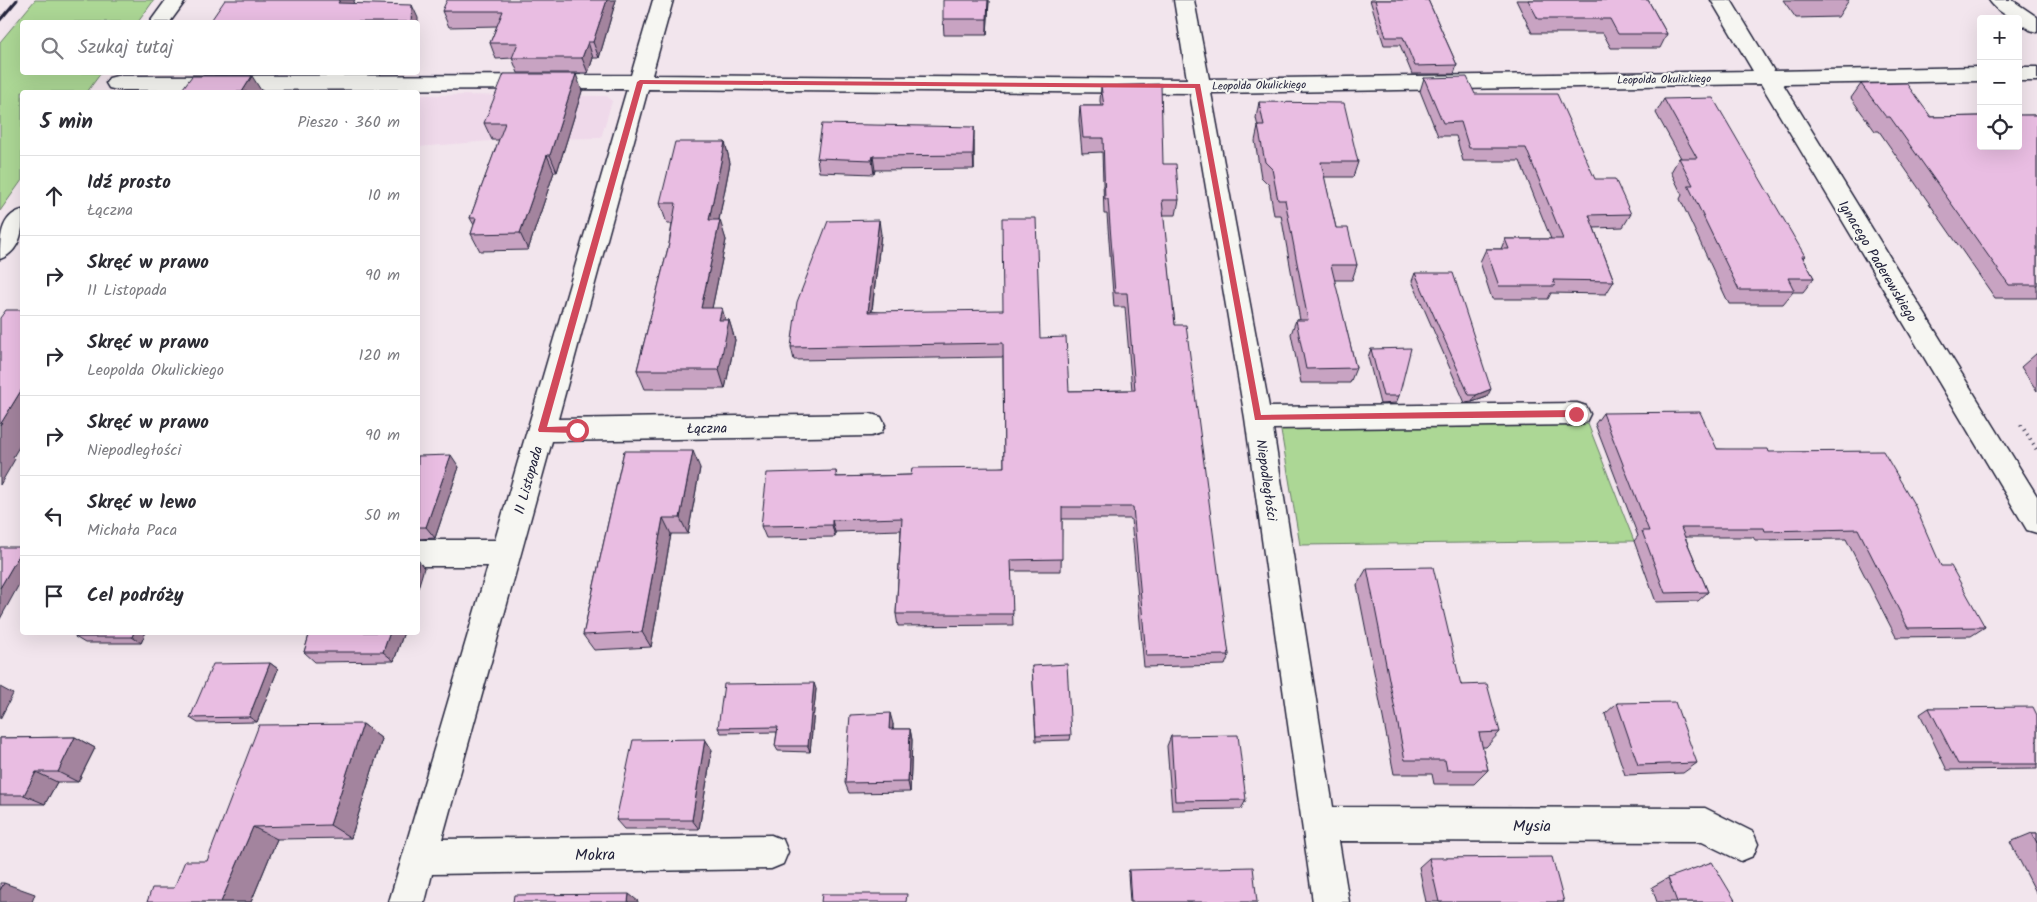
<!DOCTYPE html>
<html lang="pl">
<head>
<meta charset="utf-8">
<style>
  :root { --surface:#fff; --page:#f7f7f7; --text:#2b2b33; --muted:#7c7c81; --line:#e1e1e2 }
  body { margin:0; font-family:Kalam,sans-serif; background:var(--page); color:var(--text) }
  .controls { position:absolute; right:15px; top:15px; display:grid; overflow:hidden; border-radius:5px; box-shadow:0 5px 20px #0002 }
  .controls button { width:45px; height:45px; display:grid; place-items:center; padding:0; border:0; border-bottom:1px solid var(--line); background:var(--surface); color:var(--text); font:25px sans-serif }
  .stop { position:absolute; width:15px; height:15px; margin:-11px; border:4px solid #d1495b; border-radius:50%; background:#fff }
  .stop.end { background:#d1495b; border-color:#fff; box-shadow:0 1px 5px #0008 }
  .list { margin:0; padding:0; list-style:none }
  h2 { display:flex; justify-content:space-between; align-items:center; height:65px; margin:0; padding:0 20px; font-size:21px }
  h2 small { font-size:16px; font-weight:400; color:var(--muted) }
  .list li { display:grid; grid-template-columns:32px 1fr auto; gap:15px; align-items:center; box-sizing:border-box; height:80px; padding:0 20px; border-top:1px solid var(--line) }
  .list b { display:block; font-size:19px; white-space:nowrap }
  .list p { margin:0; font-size:16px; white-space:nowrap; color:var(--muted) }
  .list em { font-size:16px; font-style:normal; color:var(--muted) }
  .icon { flex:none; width:28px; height:28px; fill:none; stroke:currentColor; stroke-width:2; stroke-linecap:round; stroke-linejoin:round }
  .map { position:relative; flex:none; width:2037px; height:902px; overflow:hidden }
  .search { position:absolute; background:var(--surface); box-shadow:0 5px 20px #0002; left:20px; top:20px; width:400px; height:55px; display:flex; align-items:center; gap:12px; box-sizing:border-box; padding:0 18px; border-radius:5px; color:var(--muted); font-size:19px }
  .panel { position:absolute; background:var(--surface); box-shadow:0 5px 20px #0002; left:20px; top:90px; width:400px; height:545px; border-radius:5px }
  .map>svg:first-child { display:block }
</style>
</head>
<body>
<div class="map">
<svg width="2037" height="902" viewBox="0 0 2037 902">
  <rect width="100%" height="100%" fill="#f2e5ed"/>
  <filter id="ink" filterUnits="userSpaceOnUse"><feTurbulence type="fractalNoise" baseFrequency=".02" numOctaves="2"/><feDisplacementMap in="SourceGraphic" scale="10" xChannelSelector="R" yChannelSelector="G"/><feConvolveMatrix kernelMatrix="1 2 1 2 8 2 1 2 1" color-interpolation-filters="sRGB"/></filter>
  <g filter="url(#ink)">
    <path fill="#efd9ea" d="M418,95L607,96L612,101L601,138L514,139L418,147Z"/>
    <path fill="#acd795" stroke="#677c68" d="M35,0H154L138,22H22V72L101,73L87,92H22V180L0,211V42Z
      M1588,424L1634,541L1300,545L1280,425Z"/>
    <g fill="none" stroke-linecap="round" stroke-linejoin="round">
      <defs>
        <path id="minor" d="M166,0H186L170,22H150Z
          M653,0H673L652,75L1187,79L1174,0H1194L1209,79L1753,71L1711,0H1731L1774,71L1981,67V81L1783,84L2037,496V533L2027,530L1761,84L1211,93L1269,407L1577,403L1586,406L1590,414L1586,422L1577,425L1273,429L1333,807L1705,808L1753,832L1758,844L1753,856L1741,861L1702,842L1339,841L1349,902H1313L1245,418L1190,93L648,89L558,419L871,414L881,417L885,425L881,433L871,436L552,441L442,839L771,835L783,840L788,852L783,864L771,869L432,874L425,902H389L488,566H418V540H495L627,89L117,90L109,88L106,83L109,78L117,76L631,75Z
          M1989,0H2012L2037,17V32L2030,30L2018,22V19C2009,19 1994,8 1989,0Z
          M2018,67H2037V81H2018Z
          M22,210C24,228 21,252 0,259C0,239 0,216 22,210Z"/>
      </defs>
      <use href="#minor" stroke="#22223b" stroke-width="3"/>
      <path stroke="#22223b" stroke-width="4" stroke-dasharray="1 4.5" stroke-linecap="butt" d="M2021,425L2037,450"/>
      <use href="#minor" fill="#f6f6f2" fill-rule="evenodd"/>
      <path stroke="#22223b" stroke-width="3" d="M0,20L17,0"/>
    </g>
    <path fill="#c8a3c2" stroke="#22223b" d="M616,0L599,58H593L588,73H518L512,58L496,59L490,43L497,26L449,27L442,11Z
      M989,0L987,35H944L943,19Z
      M1370,0H1428L1457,65L1454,74H1412L1400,45H1384Z
      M1516,0H1648L1667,34L1660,48H1611L1603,33H1532Z
      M1783,0H1849L1838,17L1796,18Z
      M213,72H273L272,74H214Z
      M1424,78L1475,94L1595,179L1631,214L1623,227L1594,228L1614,281L1606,294L1551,293L1548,299H1492L1480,262L1486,249H1501L1505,239H1551L1520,161H1463L1456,136H1438L1420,91Z
      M1861,84L1931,117L2037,115V298H1995L1879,131H1875L1851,98Z
      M1101,86L1163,164L1179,200L1176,215H1163L1175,325L1229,655L1225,665L1144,667L1131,519H1062L1061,571H1011L1013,625L898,626L896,614L901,530L835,532V537L766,538L761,526L836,471L837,477L911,475L1004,467L1003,357L794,360L791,347L881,234L872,311L1040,338L1069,391L1132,390L1125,307H1114L1107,214H1104L1102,152L1082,153L1079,120L1080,106H1101L1100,101Z
      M582,91L557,172H554L528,250L480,251L471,234L474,225L470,218L499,140H492L484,123Z
      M1664,99L1805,256L1803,258L1814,278L1803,292H1793L1783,304H1729L1680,199L1682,195L1671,172L1679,158H1681L1656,113Z
      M1259,102L1358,162L1353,177H1324L1336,228L1357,265L1352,280H1334L1356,368L1350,383H1301L1291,334L1296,320H1300L1281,215H1274L1269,185L1261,177L1255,141L1258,127L1256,118Z
      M974,141V169L875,170L874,174L819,172L817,158Z
      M725,142L730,163L719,220L726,240L712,308L725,320H729L735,340L725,389H645L637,370L669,244L672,224H667L660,203Z
      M1415,273L1487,397L1472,402L1465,403L1412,281Z
      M1371,349L1399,396L1396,403L1380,404L1368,357Z
      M2037,353V391L2021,367Z
      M1603,413L1717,449L1769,452L1941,566L1985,627L1971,636L1896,637L1846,539L1755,540L1753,537H1685L1708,592L1698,601L1656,602L1634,541L1638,536L1595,424Z
      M624,451L700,468L688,534H671L651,647L594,650L583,635Z
      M418,456L459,467L435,538L418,539Z
      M1367,568L1500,732L1486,747H1482L1488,770L1474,784H1434L1432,774H1394L1357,585Z
      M78,632H146L141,643H85L75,637Z
      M310,632H404L394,661L315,662L304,652Z
      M270,663L278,669L257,722L198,723L190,718Z
      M1032,666L1071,735L1070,740L1036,741Z
      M816,689L810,752L778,751L775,746L777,732L721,733L718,728Z
      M1617,703L1697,763L1683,773L1625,775L1605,714Z
      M1929,708L2037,715V769L1947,770L1920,714Z
      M363,724L382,739L351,838L277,839L251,902H147L174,888L207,861Z
      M893,724V729H910L912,740L910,792L849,793L845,783Z
      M1171,736L1246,800L1241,809L1172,810L1167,746Z
      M75,737L95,748L78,782H57L45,804H0V738Z
      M705,739L712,750L699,829H624L616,820Z
      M2032,833H2037V894L2010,842Z
      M1429,858L1564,902H1426L1419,867Z
      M1129,870L1257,902H1130L1128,874Z
      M1668,878L1736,902H1657L1652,887Z"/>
    <path fill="#a3849e" stroke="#22223b" d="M340,0H355L345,16L338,3Z
      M607,0H616L599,58L593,42Z
      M988,0H989L987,35V19Z
      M412,5L418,18V34V22H411Z
      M588,42L593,58L588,73L582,58Z
      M576,74L582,91L557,172L550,155Z
      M252,76L262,92H242Z
      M974,127V169L973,155Z
      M725,142L730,163L715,240L709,220Z
      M547,155L554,172L528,250L520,233Z
      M873,156L875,170L874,174L872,160Z
      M720,220L726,240L708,328L701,308Z
      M879,220L881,234L870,325L868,312Z
      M722,308L727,326L729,320L735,340L725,389L719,370V320Z
      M22,389V442L13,457L15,459L0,485V425Z
      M1491,389L1487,397L1472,402L1476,395Z
      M693,451L700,468L688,534L680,518Z
      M451,455L459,467L435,538L426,527Z
      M663,518L671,534L651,647L642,632Z
      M832,520L835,532V537L832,525Z
      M22,550V579L0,619V588Z
      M418,560L424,568L418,588Z
      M134,632H146L141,643L132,637Z
      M390,632H404L394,661L383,652Z
      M270,663L278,669L257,722L249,717Z
      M814,683L816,689L810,752L808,746Z
      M0,687L13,694L0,719Z
      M890,713L893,724L892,740L889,729Z
      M363,724L382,739L351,838L330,825Z
      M910,729L912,740L910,792L908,782Z
      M75,737L95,748L78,782L58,772Z
      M705,739L712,750L699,829L692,820Z
      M36,772L57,782L45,804L24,795Z
      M253,827L277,839L251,902H221Z
      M4,883L35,894L32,902H0V890Z
      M629,894L638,901V902H628Z"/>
    <path fill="#e9bde2" stroke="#22223b" d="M225,0H340L338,3L412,5L411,22H210Z
      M447,0H607L593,42H588L582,58H512L518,43H490L503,11H442Z
      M943,0H988L987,19H943Z
      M1375,0H1428L1457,65L1415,66L1403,37H1386Z
      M1528,0H1648L1667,34H1618L1610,19H1538Z
      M504,74H576L550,155H547L520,233L471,234L476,218H470L505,123H484Z
      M192,76H252L242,92H180Z
      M1467,77L1475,94H1557L1595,179H1615L1631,214L1589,215L1614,281L1553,280L1555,286H1499L1486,249H1509L1505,239H1563L1526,148H1469L1461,122L1443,123L1424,78Z
      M1906,83L1931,117L1981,116V146H2018V115H2037V285H2009L1890,117H1886L1861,84Z
      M1161,84L1163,164H1176L1179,200H1162L1175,325H1186L1229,655L1146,656L1133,507H1062V559L1011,560L1013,614H896L902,518L832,520V525L761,526L767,473L836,471V477L911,475L912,468L1004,467L1003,343L791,347L797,302L828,221L879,220L868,312L1003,310L1002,218H1036L1040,338L1066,337L1069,391L1135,390L1127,293H1115L1108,199H1105L1103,138H1083L1080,106H1104L1101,86Z
      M1713,98L1805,256H1802L1814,278H1788L1794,290H1739L1688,185H1693L1679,158H1697L1664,99Z
      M1259,102L1344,103L1358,162H1321L1336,228H1348L1357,265H1331L1356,368L1306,369L1296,320H1308L1285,200H1278L1272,169L1265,162L1258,126H1264Z
      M822,124L974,127L973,155L873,156L872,160L817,158Z
      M675,142H725L709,220H720L701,308H722L719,320H729L719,370H637L669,244L676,203H660Z
      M1415,273H1453L1491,389L1476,395H1469Z
      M6,310H22V389L0,425V318Z
      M1411,348L1399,396H1383L1371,349Z
      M1700,412L1717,449H1768L1769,452L1883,451L1915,506L1941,566H1951L1985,627L1908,628L1858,529L1765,531L1764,528H1681L1708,592L1665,593L1642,531H1649L1603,413Z
      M624,451H693L680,518H663L642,632L583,635Z
      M451,455L426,527H418V456Z
      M0,547H22V550L0,588Z
      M1433,567L1461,685L1487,684L1500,732L1479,733L1488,770H1447L1445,760H1405L1367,568Z
      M78,632H134L132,637H75Z
      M310,632H390L383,652H304Z
      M270,663L249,717L190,718L213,664Z
      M1067,664L1071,735L1036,736L1032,666Z
      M814,683L808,746H775L778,727L718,728L724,684Z
      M1675,702L1697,763L1638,765L1617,703Z
      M2033,707L2037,715V741H2036L2037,742V764H1958L1929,708Z
      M890,713L889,729H910L908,782L845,783L850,715Z
      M363,724L330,825L253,827L221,902H147L152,888H174L185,861H207L259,725Z
      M1238,735L1246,800L1175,801L1171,736Z
      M75,737L58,772H36L24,795H0V738Z
      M705,739L692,820H616L633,740Z
      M2032,833H2037V843Z
      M1552,857L1564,902H1439L1429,858Z
      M1712,862L1736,902H1677L1668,878Z
      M1253,867L1257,902H1131L1129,870Z
      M0,883H4L0,890Z
      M629,894L628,902H513L514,895Z
      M822,894H907L906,902H821Z"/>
  </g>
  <path fill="#d1495b" d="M640,80L1200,84L1261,415L1576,410L1580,414L1576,417L1255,420L1195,88L643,84L547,427L577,426L581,430L577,433L539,432L538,430L637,82Z"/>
  <g text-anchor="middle" stroke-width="4.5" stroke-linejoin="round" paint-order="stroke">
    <g font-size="11" fill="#22223b" stroke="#f6f6f2">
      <text transform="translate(1664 79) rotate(-1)" y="4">Leopolda Okulickiego</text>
      <text transform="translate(1259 85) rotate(-1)" y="4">Leopolda Okulickiego</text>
    </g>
    <g font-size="14" fill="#22223b" stroke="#f6f6f2">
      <text transform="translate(1878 261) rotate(59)" y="5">Ignacego Paderewskiego</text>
      <text transform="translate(707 428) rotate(-1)" y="5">Łączna</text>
      <text transform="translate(528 480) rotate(-74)" y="5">11 Listopada</text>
      <text transform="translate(1267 480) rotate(82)" y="5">Niepodległości</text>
    </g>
    <g font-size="16" fill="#22223b" stroke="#f6f6f2">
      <text x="1532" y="831">Mysia</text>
      <text transform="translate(595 854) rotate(-1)" y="6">Mokra</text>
    </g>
  </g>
</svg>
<div class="controls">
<button>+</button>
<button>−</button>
<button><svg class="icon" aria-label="locate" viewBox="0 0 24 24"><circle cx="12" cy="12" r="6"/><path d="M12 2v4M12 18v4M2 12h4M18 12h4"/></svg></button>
</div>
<div class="stop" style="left:577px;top:430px"></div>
<div class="stop end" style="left:1576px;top:414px"></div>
<div class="search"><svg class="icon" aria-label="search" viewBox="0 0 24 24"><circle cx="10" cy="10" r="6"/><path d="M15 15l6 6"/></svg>Szukaj tutaj</div>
<section class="panel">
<h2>5 min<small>Pieszo · 360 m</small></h2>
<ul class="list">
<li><svg class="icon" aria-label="ahead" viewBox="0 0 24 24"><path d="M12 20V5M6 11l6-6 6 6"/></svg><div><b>Idź prosto</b><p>Łączna</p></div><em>10 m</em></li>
<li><svg class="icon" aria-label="right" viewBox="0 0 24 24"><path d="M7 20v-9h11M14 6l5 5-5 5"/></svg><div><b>Skręć w prawo</b><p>11 Listopada</p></div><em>90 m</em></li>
<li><svg class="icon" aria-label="right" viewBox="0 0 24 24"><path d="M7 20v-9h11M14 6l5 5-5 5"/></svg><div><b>Skręć w prawo</b><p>Leopolda Okulickiego</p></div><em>120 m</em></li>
<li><svg class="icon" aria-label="right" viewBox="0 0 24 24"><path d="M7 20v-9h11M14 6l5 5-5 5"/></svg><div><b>Skręć w prawo</b><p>Niepodległości</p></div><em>90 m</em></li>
<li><svg class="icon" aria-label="left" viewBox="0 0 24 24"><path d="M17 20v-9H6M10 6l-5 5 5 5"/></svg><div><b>Skręć w lewo</b><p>Michała Paca</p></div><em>50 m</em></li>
<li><svg class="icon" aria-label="arrive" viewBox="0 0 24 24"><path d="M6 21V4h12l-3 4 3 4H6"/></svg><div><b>Cel podróży</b></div></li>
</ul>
</section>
</div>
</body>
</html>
